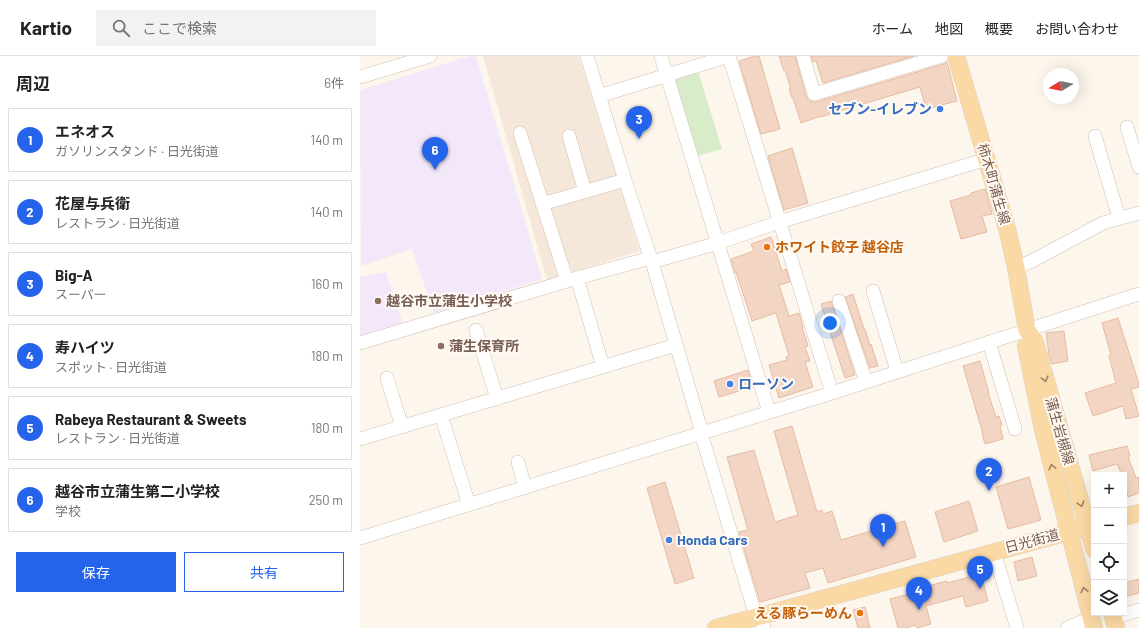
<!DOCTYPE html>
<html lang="ja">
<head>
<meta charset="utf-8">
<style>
  :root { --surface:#fff; --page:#f2f2f2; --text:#222; --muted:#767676; --line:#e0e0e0; --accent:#2563eb }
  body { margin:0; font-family:Barlow,"Noto Sans JP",sans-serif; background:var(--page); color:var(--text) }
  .controls { position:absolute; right:12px; bottom:12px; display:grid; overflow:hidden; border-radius:0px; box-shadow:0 4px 16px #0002 }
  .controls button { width:36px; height:36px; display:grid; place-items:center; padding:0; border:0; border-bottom:1px solid var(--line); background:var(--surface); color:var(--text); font:20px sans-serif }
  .compass { position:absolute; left:683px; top:12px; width:36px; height:36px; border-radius:50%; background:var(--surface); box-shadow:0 4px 16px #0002; rotate:260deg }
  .you { position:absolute; left:470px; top:267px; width:14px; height:14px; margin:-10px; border:3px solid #fff; border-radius:50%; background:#1a73e8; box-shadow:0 0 0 6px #1a73e833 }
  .badge { display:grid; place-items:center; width:26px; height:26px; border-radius:50%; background:var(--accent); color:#fff; font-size:13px; font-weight:700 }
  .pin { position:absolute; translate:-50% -33px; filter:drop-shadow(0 1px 2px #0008) }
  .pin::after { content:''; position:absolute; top:21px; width:14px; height:12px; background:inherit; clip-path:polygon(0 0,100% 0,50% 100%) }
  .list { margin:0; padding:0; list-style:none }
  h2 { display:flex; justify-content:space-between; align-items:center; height:52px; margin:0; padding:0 16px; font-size:17px }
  h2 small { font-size:13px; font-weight:400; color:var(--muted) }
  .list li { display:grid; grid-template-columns:26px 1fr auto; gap:12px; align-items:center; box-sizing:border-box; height:64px; margin:0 8px 8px; padding:0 8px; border:1px solid var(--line); border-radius:0px }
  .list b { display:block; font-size:15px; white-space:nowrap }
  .list p { margin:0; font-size:13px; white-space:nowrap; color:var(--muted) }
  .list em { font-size:13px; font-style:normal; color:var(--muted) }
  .actions { display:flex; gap:8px; padding:12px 16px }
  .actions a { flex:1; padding:9px 0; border:1px solid var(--accent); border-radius:0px; text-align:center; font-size:14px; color:var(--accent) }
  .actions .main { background:var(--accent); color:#fff }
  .icon { flex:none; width:22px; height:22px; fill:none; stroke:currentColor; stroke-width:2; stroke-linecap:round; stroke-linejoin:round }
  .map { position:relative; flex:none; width:779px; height:572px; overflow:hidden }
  header { display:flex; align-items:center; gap:24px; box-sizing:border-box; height:56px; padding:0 20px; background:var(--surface); border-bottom:1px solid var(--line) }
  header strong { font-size:19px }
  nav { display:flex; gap:22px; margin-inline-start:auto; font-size:14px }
  .search { width:280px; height:36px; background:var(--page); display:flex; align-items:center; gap:10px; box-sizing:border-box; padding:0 14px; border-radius:0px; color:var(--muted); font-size:15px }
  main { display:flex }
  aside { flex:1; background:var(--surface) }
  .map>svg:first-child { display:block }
</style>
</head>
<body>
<header>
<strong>Kartio</strong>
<div class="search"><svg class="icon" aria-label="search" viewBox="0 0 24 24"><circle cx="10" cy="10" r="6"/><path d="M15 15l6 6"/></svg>ここで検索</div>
<nav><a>ホーム</a><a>地図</a><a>概要</a><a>お問い合わせ</a></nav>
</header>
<main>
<aside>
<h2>周辺<small>6件</small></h2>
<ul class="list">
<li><span class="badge">1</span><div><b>エネオス</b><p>ガソリンスタンド · 日光街道</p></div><em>140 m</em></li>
<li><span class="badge">2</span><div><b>花屋与兵衛</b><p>レストラン · 日光街道</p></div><em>140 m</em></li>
<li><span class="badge">3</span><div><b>Big-A</b><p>スーパー</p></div><em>160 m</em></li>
<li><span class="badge">4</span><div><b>寿ハイツ</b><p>スポット · 日光街道</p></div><em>180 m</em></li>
<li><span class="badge">5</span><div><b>Rabeya Restaurant &amp; Sweets</b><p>レストラン · 日光街道</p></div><em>180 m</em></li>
<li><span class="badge">6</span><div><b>越谷市立蒲生第二小学校</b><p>学校</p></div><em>250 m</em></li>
</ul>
<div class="actions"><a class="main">保存</a><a>共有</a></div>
</aside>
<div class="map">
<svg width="779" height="572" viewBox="0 0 779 572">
  <rect width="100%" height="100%" fill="#fdf6ec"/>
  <path fill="#f5e8da" d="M123,0H219L280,195L187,224Z"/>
  <path fill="#f3e8fa" d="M110,0H116L182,223L74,257L52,193L1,210L0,34Z
    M26,216L43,268L0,282V221Z"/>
  <path fill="#d8ecc9" d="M338,15L362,93L335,101L313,23Z"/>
  <path fill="#f3d5c3" stroke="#e6bba3" d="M395,0H399L420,73L401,78L379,5Z
    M419,0H435L446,40L449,45L452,46H456L584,8L587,6L597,45L566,53L560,31L486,53L461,61V60L441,67L433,42H432L429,33H431L425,14L424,15Z
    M451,0H554L463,27L456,5L453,6Z
    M432,92L448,147L424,154L408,100Z
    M625,133L632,158L622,160L627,176L601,183L590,145L611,139V137Z
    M411,181L422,215L426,213L430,226L419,229L429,260L439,257L443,271H442L448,290L445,291L450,305L445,306L453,331L419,342L409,309L427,304L426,301L429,300L416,257L392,265L376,216L375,217L371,203L394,195L391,188Z
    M493,238L504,273H505L510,289L511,288L518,310L510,312L485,241Z
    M471,245L495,319L485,322L461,248Z
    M758,262L779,328V331L771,333L779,360L766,363L763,350L733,360L725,337L756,327L749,300L751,299L742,267Z
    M704,275L708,305L692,308L689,299L686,277Z
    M620,305L629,337H628L636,361L639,360L642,369L640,370L643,383L625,388L622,378H623L603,310Z
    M388,314L393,331L359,341L354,325Z
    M432,370L457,456L462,454L463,458L472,455L481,484L545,465L556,501L468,527L463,512L445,517L450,532L400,546L379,476L388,474L367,401L394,394L415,466L438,459L414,375Z
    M767,390L770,400L768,401L776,422L779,421V437L768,441L764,428V419H762L757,408L733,415L729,399Z
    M669,421L681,464L648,473L636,431Z
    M305,426L334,522L315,528L287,432Z
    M609,445L618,475L584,486L575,456Z
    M672,501L677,520L658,525L654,506Z
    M621,518L628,545L606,551L603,540L566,550L571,568L557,572L555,569L546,572H538L530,543L569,533L568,530L587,525V527Z
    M779,523V537L764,541V527Z
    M505,551L510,572H498L493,554Z"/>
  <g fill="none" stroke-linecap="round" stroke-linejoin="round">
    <defs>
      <path id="minor" d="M227,0L265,124L292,206L342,377
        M301,0L409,356
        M369,0L472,337
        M443,0L454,38L582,0
        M0,21L70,0
        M239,40L369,0
        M767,71L779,111
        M160,77L207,225
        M209,80L225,136
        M735,80L759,162
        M182,148L265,124
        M292,206L358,187L419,166L627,103
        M656,212L672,205L743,167L779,157
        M217,222L243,311
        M513,235L537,315
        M479,245L506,326
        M116,274L137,343
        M629,286L655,373
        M0,287L217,222L291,202
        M27,322L42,371
        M81,359L109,449
        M341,377L396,561
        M0,383L316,289
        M158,406L165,432
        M0,482L472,337L779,238
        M634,496L657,572
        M399,560L404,572
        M753,562L779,554
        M707,572L731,562"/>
      <path id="major" d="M596,0L648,176L656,212L667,274L675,286L734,493
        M666,290L683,374L734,572
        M764,461L779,457
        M752,557L756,572
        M356,572L734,469"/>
    </defs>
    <use href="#minor" stroke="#d1beb0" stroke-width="14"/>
    <use href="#major" stroke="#dad1cd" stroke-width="18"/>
    <use href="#minor" stroke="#fff" stroke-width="13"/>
    <use href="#major" stroke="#fbd9a5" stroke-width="17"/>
  </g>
  <defs><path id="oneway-chevron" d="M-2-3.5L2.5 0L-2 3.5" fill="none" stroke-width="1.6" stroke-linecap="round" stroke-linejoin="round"/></defs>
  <g stroke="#a18267">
    <use href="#oneway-chevron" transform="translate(685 323) rotate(75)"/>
    <use href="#oneway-chevron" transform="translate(692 411) rotate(-104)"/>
    <use href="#oneway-chevron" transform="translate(721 448) rotate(74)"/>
    <use href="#oneway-chevron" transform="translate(724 534) rotate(-104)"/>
  </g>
  <g fill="#3f7fe0" stroke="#fffaf3" stroke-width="1.5">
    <circle cx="580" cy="53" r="4"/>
    <circle cx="370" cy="328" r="4"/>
    <circle cx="309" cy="484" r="4"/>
  </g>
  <g fill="#e8710a" stroke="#fffaf3" stroke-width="1.5">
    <circle cx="407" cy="191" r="4"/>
    <circle cx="500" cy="557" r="4"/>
  </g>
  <g fill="#8d6e63" stroke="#fffaf3" stroke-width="1.5">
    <circle cx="18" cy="245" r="4"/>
    <circle cx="81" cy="290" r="4"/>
  </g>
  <g text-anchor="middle" stroke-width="4" stroke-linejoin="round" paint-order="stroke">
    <g font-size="14" font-weight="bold" fill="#366cbe" stroke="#fffaf3" text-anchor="start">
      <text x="572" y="58" text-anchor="end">セブン-イレブン</text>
      <text x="378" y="333">ローソン</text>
      <text x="317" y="489">Honda Cars</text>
    </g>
    <g font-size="14" fill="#7a5c4d" stroke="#fffaf3">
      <text transform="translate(634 128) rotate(74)" y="5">柿木町蒲生線</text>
      <text transform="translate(700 375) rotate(74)" y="5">蒲生岩槻線</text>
      <text transform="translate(672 485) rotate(-15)" y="5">日光街道</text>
    </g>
    <g font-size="14" font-weight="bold" fill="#c56008" stroke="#fffaf3" text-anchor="start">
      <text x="415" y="196">ホワイト餃子 越谷店</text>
      <text x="492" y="562" text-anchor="end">える豚らーめん</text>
    </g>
    <g font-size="14" font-weight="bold" fill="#785e54" stroke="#fffaf3" text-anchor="start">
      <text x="26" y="250">越谷市立蒲生小学校</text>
      <text x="89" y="295">蒲生保育所</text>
    </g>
  </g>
</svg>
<div class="controls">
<button>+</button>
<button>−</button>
<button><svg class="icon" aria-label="locate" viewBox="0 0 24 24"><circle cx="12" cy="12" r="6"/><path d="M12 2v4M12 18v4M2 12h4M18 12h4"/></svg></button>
<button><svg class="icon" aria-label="layers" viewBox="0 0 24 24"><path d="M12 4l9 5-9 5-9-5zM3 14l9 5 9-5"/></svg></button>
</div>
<svg class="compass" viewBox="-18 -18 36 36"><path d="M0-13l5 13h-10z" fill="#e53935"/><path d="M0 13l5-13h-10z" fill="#767676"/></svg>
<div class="you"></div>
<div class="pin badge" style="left:523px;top:491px">1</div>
<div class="pin badge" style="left:629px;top:435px">2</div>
<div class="pin badge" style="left:279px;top:83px">3</div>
<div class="pin badge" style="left:559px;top:554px">4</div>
<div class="pin badge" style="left:620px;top:533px">5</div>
<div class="pin badge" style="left:75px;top:114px">6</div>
</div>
</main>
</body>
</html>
